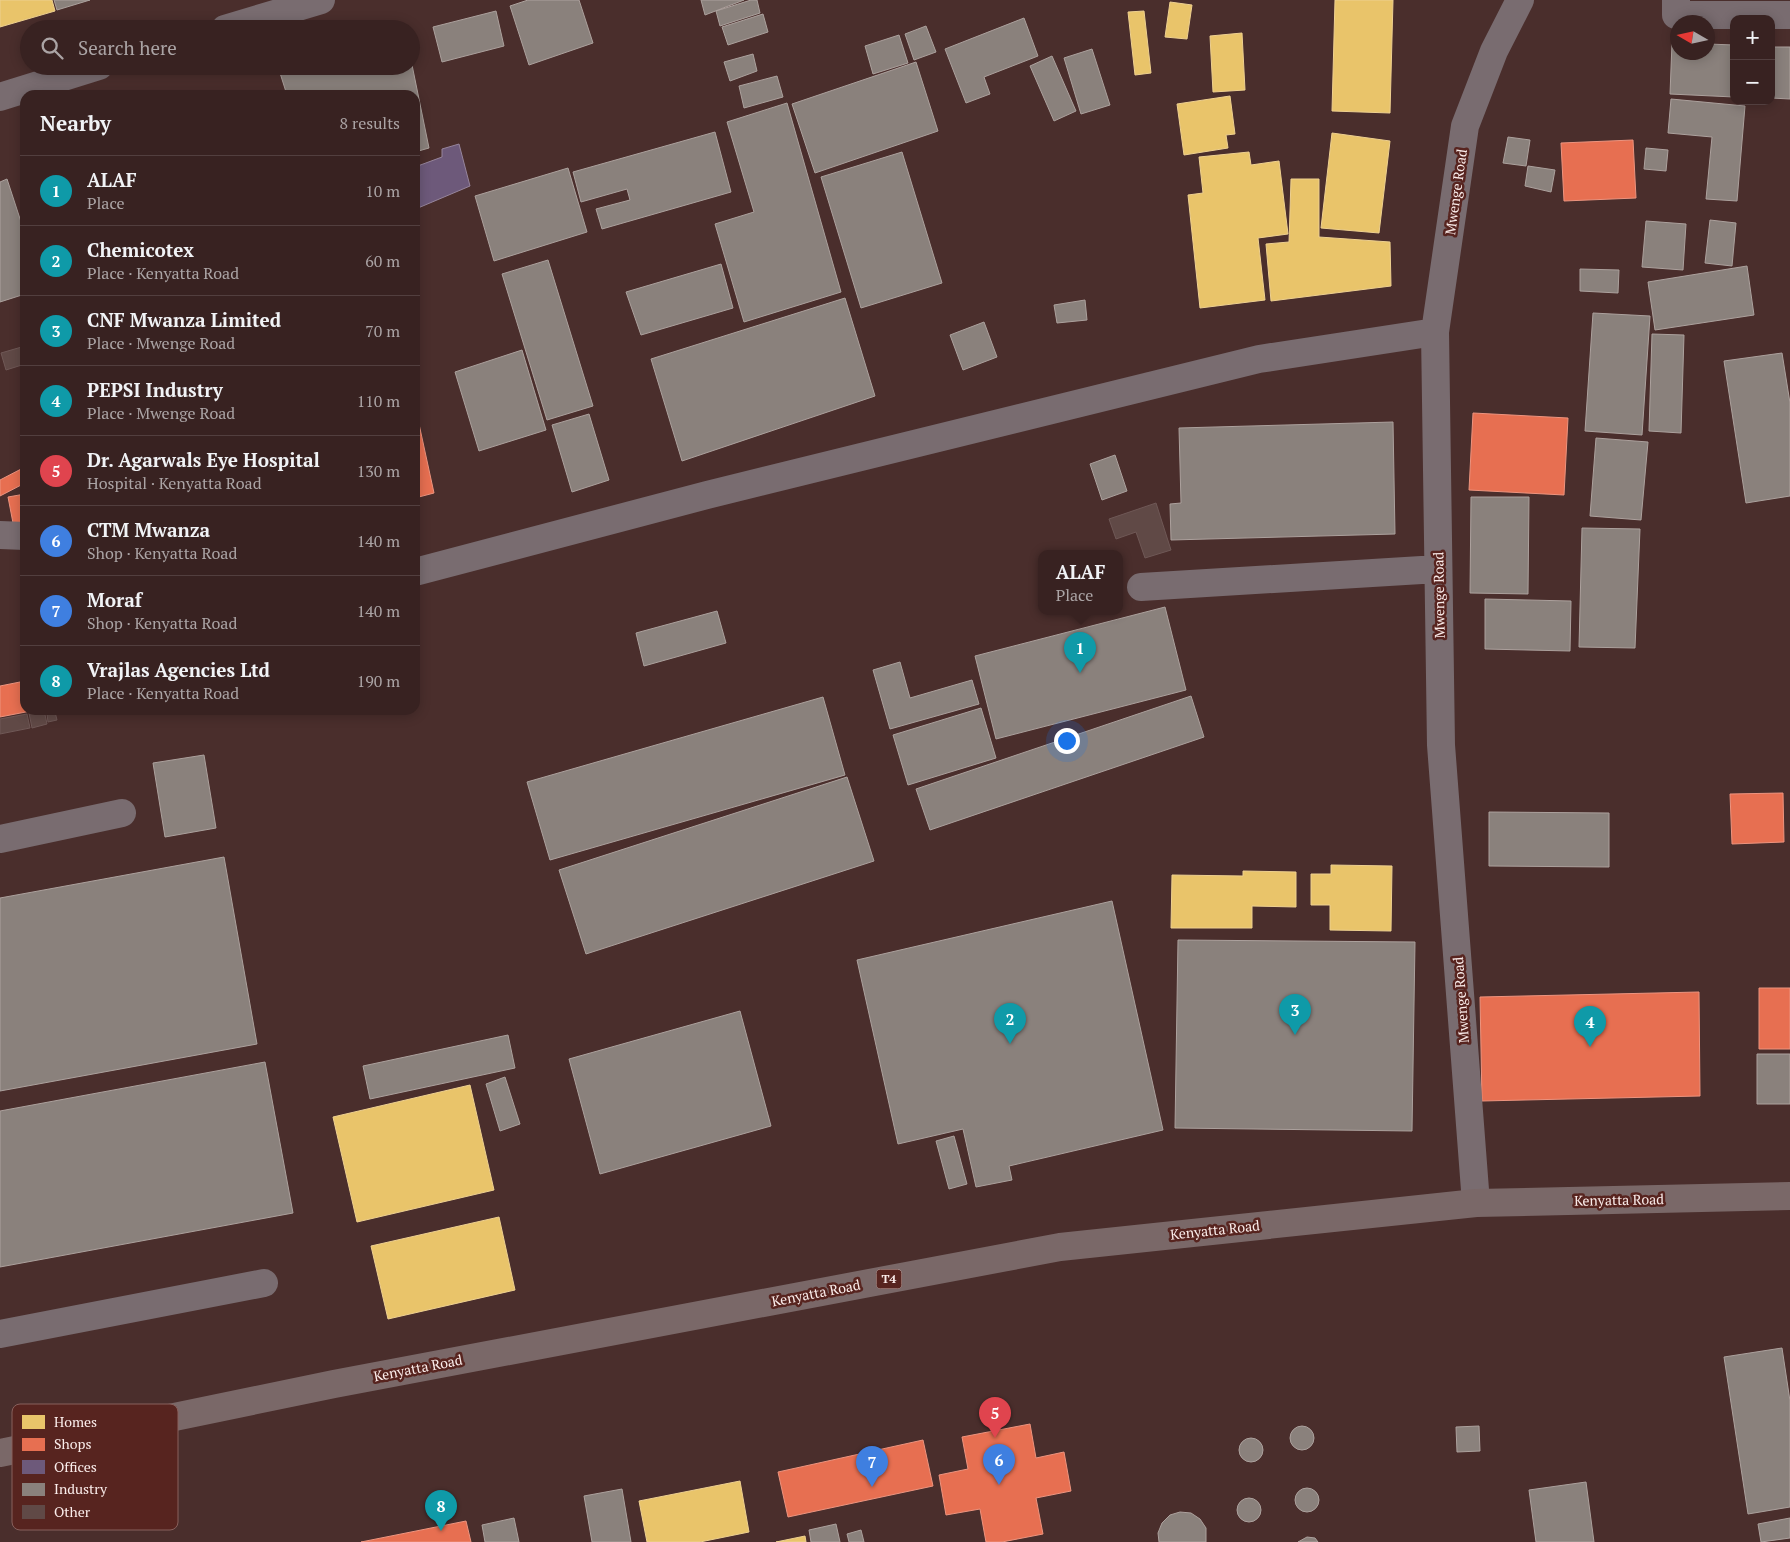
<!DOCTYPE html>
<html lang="en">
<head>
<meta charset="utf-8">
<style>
  :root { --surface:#382221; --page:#3f2a2a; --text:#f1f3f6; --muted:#aba4a5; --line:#523f3f; --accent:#d6ab8b }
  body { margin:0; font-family:"PT Serif",serif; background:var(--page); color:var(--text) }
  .controls { position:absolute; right:15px; top:15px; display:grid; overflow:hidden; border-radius:10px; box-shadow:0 2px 12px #0003 }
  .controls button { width:45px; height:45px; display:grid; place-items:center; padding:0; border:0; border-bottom:1px solid var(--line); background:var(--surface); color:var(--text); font:25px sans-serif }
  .compass { position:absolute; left:1670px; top:15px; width:45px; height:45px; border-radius:50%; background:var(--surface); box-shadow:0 2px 12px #0003; rotate:279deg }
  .you { position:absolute; left:1066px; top:740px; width:18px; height:18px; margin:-12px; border:4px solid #fff; border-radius:50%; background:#1a73e8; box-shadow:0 0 0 8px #1a73e833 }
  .badge { display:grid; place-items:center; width:32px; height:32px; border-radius:50%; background:var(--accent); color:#fff; font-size:16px; font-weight:700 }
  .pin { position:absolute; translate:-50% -41px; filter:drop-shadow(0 1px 2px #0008) }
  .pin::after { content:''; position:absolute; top:26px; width:18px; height:15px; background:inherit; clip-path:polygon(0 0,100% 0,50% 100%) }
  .popup { position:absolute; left:1038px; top:550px; width:85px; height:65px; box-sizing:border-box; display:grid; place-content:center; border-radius:10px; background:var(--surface); filter:drop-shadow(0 1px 4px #0005); font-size:16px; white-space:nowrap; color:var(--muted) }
  .popup b { font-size:19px; color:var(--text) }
  .popup::after { content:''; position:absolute; left:50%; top:100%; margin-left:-10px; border:10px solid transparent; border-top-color:var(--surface) }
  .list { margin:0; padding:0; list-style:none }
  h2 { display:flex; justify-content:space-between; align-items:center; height:65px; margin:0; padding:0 20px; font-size:21px }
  h2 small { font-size:16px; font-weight:400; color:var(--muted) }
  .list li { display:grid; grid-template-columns:32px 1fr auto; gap:15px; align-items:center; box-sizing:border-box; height:70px; padding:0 20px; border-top:1px solid var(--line) }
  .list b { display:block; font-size:19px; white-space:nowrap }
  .list p { margin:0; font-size:16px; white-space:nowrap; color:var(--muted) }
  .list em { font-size:16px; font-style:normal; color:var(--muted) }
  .icon { flex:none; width:28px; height:28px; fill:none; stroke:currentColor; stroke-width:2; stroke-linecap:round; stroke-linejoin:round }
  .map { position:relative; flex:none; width:1790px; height:1542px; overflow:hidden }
  .search { position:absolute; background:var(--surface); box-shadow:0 2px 12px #0003; left:20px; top:20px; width:400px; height:55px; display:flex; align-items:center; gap:12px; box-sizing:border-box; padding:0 18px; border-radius:28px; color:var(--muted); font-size:19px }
  .panel { position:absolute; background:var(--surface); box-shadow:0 2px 12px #0003; left:20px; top:90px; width:400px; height:625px; border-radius:15px }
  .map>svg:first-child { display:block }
</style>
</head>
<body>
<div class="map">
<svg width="1790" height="1542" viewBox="0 0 1790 1542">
  <rect width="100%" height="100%" fill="#4a2e2c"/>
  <path fill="#e9c46a" stroke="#eed090" d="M0,0H52L55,11L0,27Z
    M1335,0H1393L1390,113L1332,111Z
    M1170,2L1192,5L1187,39L1165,37Z
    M1144,11L1151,73L1135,75L1128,12Z
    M1242,33L1245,90L1213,92L1210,36Z
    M1230,96L1235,134L1226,135L1228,148L1184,155L1177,104Z
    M1332,133L1390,141L1379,233L1321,228Z
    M1249,152L1251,165L1279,161L1288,234L1258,238L1265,300L1200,308L1188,195L1203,193L1199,157Z
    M1291,179H1319V237L1390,242L1391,286L1271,301L1266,244L1289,242Z
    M1331,865L1392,866L1391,931L1330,930V905H1311V874H1331Z
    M1243,871L1296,872V907L1252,906V928H1171L1172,875L1243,876Z
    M470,1085L494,1190L357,1222L333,1117Z
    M499,1217L515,1290L388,1319L371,1246Z
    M740,1481L749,1532L700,1542H647L639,1501Z
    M805,1536L806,1542H776Z"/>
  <path fill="#e76f51" stroke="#ed947f" d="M1633,140L1636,198L1564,201L1561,143Z
    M1473,413L1568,418L1564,495L1469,490Z
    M419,424L434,493L415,498V425Z
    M25,467V483L0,496V480Z
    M25,494V525L14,528L8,497Z
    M25,681V710H36L0,717V686Z
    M1783,793L1784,842L1732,844L1730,794Z
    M1759,988H1790V1049H1759Z
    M1699,992L1700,1096L1482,1101L1480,997Z
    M1030,1424L1036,1458L1064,1452L1071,1491L1036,1498L1043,1534L1002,1542H986L980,1509L946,1515L939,1475L968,1469L962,1437Z
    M923,1440L933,1486L788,1517L778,1472Z
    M466,1521L471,1542H361Z"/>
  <path fill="#6d597a" stroke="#97859c" d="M459,144L470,186L418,208L415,200V167L442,157V149Z"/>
  <path fill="#8a817c" stroke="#aca19d" d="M54,0H90L57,10Z
    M528,0H579L593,43L529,65L510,6Z
    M701,0H744L705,15Z
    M751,0H757L760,13L720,26L716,11Z
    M496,11L504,46L442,62L433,27Z
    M763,14L768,32L728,45L722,27Z
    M1024,18L1038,56L984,77L990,94L966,103L945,49Z
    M926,26L936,52L914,60L905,34Z
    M899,35L908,63L873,74L865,46Z
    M1672,43H1678V52H1708V44L1734,45V97L1670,94Z
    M1771,47H1790V99L1771,98Z
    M1092,49L1110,105L1081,114L1064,58Z
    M753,54L757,71L730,81L724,62Z
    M1052,56L1076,111L1054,121L1030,66Z
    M411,60L429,148L415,152V95H287L280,73L302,66H411Z
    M916,62L938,131L815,173L792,104Z
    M777,76L783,97L744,108L739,86Z
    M1671,99L1745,106L1737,201L1706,199L1712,137L1668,133Z
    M787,103L841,292L744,322L715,224L754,212L727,122Z
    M715,132L731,192L602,229L596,209L630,200L627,189L581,202L573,172Z
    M1508,137L1530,140L1526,166L1503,163Z
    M1646,148L1668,150L1666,171L1644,169Z
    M902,152L942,283L861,308L821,177Z
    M1528,166L1555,170L1551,192L1525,186Z
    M568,168L587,232L494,261L475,196Z
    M7,179L25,234V294L0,302V182Z
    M1710,220L1736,223L1732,266L1705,263Z
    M1646,221L1686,224L1683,270L1642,267Z
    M548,260L593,406L547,420L502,274Z
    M721,264L733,308L641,335L626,292Z
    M1747,266L1754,315L1655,330L1648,282Z
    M1580,269L1619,270L1618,293L1580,291Z
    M845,298L875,396L682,461L651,359Z
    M1085,300L1087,320L1057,323L1054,305Z
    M1593,313L1650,316L1642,435L1585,431Z
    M984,322L997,357L963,370L950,335Z
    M1652,334L1684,335L1681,433L1649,431Z
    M522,350L546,430L479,451L455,372Z
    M1782,353L1790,403V496L1746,503L1724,361Z
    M589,414L609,480L572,492L552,425Z
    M1393,422L1395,534L1171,540L1170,504L1181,503L1179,428Z
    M1596,438L1648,442L1641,520L1590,516Z
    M1115,455L1127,491L1102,500L1090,464Z
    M1471,497H1529L1528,594L1470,593Z
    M1582,528L1640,529L1635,648L1579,647Z
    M1485,599L1571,601L1570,651L1485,649Z
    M1165,607L1186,690L996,739L975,656Z
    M717,611L726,643L644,666L636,633Z
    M900,662L910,698L972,680L979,704L890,729L873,670Z
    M1191,696L1204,737L930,830L916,789Z
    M823,697L845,775L550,860L527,782Z
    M981,708L996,758L908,785L893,735Z
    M204,755L216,828L165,837L153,763Z
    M847,777L874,861L586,954L559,870Z
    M1489,812L1609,813V867L1489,866Z
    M224,857L257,1044L0,1091V898Z
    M1112,901L1163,1130L1009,1166L1012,1180L976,1187L963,1129L898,1144L857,960Z
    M1178,940L1415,942L1412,1131L1175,1128Z
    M740,1011L771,1126L600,1174L569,1059Z
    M508,1035L515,1068L370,1099L363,1066Z
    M1757,1054H1790V1104H1757Z
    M265,1062L293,1213L0,1267V1111Z
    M505,1077L520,1124L500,1131L486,1084Z
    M954,1136L967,1184L949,1189L936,1141Z
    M1782,1348L1790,1401V1507L1748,1514L1724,1357Z
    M1290 1438a12 12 0 1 1 24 0a12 12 0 1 1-24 0Z
    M1479,1426L1480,1451L1457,1452L1456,1427Z
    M1239 1450a12 12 0 1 1 24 0a12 12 0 1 1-24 0Z
    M1586,1482L1594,1542H1536L1529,1490Z
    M1295 1500a12 12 0 1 1 24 0a12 12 0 1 1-24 0Z
    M622,1489L631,1542H592L584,1496Z
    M1237 1510a12 12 0 1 1 24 0a12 12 0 1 1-24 0Z
    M1180,1512L1191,1513L1200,1519L1206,1528V1542H1159L1158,1533L1162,1523L1170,1515Z
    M514,1518L519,1542H485L482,1525Z
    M1790,1518V1538L1761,1542L1758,1524Z
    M836,1524L840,1542H811L809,1530Z
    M861,1530L864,1542H849L847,1534Z
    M1307,1537L1315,1538L1318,1542H1298Z"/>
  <path fill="#604946" stroke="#6f5856" d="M25,346V364L6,370L1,353Z
    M1156,503L1171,550L1145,558L1136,532L1116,539L1109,519Z
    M44,710L47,724L32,728L29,713Z
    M55,712L57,720L48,722L47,714Z
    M27,714L30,728L0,734V719Z"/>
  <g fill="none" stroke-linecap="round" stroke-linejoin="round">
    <path stroke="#796c70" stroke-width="28" d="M1676,0V15H1790
      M225,29L321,0
      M0,97L99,66
      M0,535L25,536
      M415,572L707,495L1259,359L1435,332
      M1141,587L1438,569
      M0,839L122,813
      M1476,1203L1441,745L1435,332L1465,126L1494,51L1520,0
      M0,1334L264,1283"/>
    <path stroke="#7a6868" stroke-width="28" d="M0,1453L334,1384L1060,1247L1476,1203L1790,1196"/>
  </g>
  <g text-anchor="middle" stroke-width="5" stroke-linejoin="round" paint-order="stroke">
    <rect fill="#57241f" stroke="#c9b0ad" stroke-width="1" x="876.5" y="1269.5" width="25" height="19" rx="4"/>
    <g font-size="12" font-weight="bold" fill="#faecea">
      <text x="889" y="1283">T4</text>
    </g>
    <g font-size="14" fill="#faecea" stroke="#57241f">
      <text transform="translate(1456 192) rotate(-82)" y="5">Mwenge Road</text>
      <text transform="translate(1439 595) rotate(-91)" y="5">Mwenge Road</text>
      <text transform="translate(1461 1000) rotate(-94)" y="5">Mwenge Road</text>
      <text transform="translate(1619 1200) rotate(-1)" y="5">Kenyatta Road</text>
      <text transform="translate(1215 1230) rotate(-6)" y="5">Kenyatta Road</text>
      <text transform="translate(816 1293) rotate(-11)" y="5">Kenyatta Road</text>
      <text transform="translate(418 1368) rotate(-11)" y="5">Kenyatta Road</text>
    </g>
  </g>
  <rect x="12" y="1404" width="166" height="126" rx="8" fill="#57241f" stroke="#88605c" stroke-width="1"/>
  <rect x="22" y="1415" width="23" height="14" fill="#e9c46a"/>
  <rect x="22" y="1438" width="23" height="13" fill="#e76f51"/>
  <rect x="22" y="1460" width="23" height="14" fill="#6d597a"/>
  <rect x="22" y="1483" width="23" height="13" fill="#8a817c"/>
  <rect x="22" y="1505" width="23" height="14" fill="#604946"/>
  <g font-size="14" fill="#faecea">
    <text x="54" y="1427">Homes</text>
    <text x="54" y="1449">Shops</text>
    <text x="54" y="1472">Offices</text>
    <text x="54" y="1494">Industry</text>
    <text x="54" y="1517">Other</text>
  </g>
</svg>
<div class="controls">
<button>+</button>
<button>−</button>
</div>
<svg class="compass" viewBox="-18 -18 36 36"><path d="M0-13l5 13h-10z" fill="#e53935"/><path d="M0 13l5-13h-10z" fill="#aba4a5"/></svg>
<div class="you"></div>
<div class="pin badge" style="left:1080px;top:673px;background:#0f9aa8">1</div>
<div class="popup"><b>ALAF</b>Place</div>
<div class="pin badge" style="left:1010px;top:1044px;background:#0f9aa8">2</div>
<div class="pin badge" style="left:1295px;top:1035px;background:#0f9aa8">3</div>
<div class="pin badge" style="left:1590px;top:1047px;background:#0f9aa8">4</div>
<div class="pin badge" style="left:995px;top:1438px;background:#e0444e">5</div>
<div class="pin badge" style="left:999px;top:1485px;background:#3f7fe0">6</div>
<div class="pin badge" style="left:872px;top:1487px;background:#3f7fe0">7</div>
<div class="pin badge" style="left:441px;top:1531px;background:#0f9aa8">8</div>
<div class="search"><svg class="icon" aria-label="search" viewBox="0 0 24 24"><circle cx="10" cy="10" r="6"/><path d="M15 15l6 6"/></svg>Search here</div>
<section class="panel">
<h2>Nearby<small>8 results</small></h2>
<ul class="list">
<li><span class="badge" style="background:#0f9aa8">1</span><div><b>ALAF</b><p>Place</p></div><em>10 m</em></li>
<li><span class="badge" style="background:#0f9aa8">2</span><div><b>Chemicotex</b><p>Place · Kenyatta Road</p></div><em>60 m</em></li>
<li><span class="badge" style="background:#0f9aa8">3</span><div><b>CNF Mwanza Limited</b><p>Place · Mwenge Road</p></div><em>70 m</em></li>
<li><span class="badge" style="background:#0f9aa8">4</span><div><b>PEPSI Industry</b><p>Place · Mwenge Road</p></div><em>110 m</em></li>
<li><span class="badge" style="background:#e0444e">5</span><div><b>Dr. Agarwals Eye Hospital</b><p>Hospital · Kenyatta Road</p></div><em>130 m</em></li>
<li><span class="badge" style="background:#3f7fe0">6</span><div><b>CTM Mwanza</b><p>Shop · Kenyatta Road</p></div><em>140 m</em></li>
<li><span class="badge" style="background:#3f7fe0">7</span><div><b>Moraf</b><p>Shop · Kenyatta Road</p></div><em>140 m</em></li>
<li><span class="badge" style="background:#0f9aa8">8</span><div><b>Vrajlas Agencies Ltd</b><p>Place · Kenyatta Road</p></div><em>190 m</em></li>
</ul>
</section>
</div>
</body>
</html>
